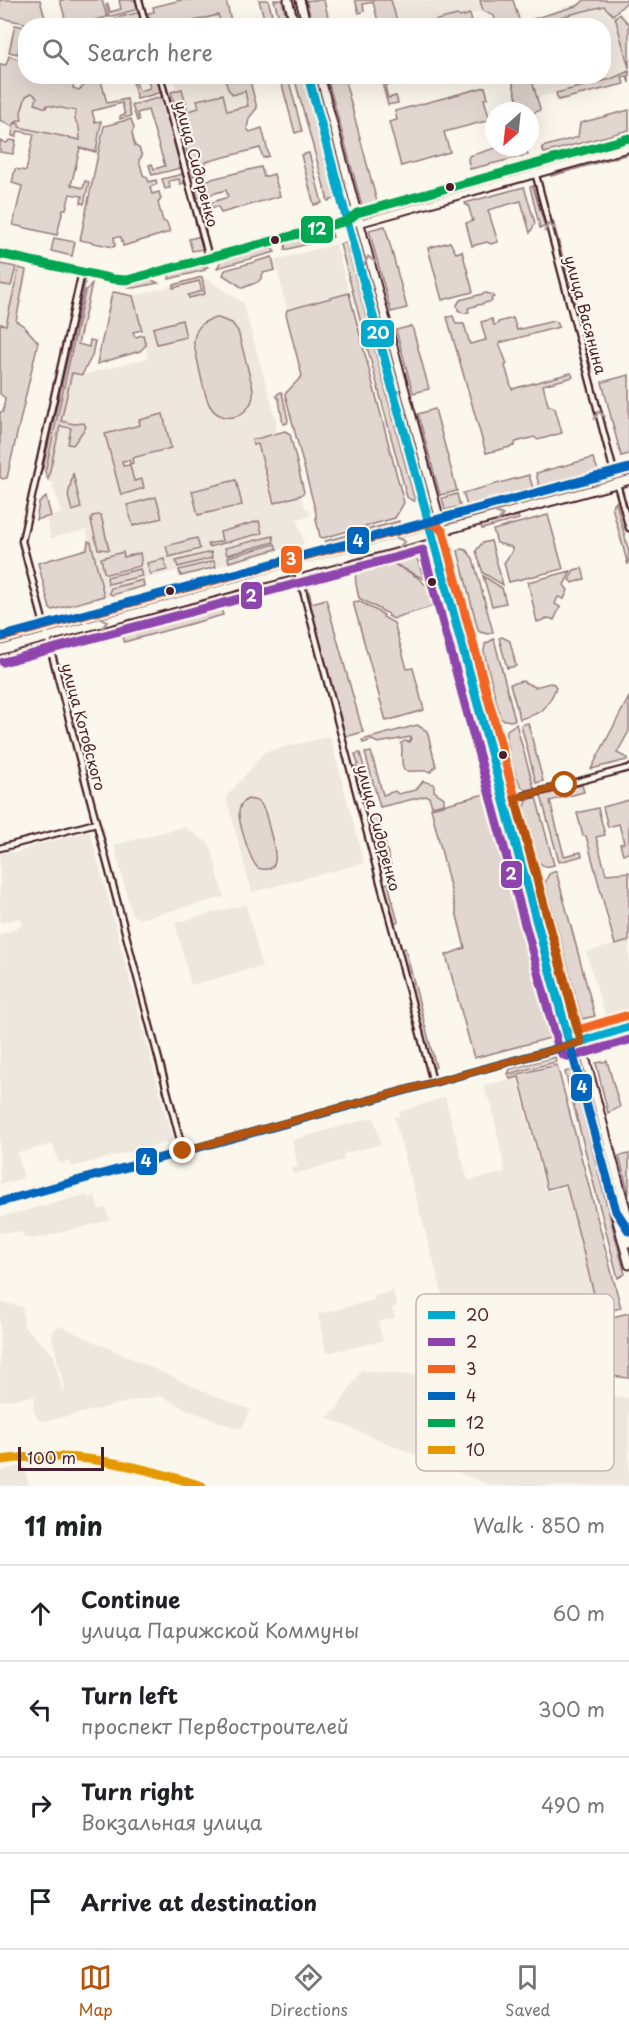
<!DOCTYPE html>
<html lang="en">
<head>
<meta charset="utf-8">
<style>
  :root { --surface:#fff; --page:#f2f2f2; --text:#202124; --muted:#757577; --line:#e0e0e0; --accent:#b45309 }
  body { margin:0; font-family:"Playpen Sans",sans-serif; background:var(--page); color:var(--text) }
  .compass { position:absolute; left:485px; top:102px; width:54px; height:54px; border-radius:50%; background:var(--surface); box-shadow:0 6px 24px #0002; rotate:207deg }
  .scale { position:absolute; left:18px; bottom:15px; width:86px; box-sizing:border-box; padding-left:6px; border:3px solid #4a1f2b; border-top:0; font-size:16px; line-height:21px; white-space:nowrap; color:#4a1f2b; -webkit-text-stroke:4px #fbf7ec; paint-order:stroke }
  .stop { position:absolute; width:18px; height:18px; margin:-14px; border:4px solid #b45309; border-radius:50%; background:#fff }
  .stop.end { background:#b45309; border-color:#fff; box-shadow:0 2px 6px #0008 }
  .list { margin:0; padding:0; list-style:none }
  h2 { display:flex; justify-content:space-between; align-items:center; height:78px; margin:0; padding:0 24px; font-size:26px }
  h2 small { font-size:20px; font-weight:400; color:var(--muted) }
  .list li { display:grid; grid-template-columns:39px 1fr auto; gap:18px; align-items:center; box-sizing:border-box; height:96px; padding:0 24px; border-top:2px solid var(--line) }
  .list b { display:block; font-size:22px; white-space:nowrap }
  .list p { margin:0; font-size:20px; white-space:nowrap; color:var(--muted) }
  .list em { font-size:20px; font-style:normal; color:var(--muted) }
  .icon { flex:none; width:33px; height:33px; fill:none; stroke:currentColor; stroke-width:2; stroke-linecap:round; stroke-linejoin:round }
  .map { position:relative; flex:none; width:629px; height:1486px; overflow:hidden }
  .search { position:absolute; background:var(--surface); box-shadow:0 6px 24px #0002; left:18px; right:18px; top:18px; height:66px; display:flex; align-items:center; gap:15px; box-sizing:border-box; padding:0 21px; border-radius:24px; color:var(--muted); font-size:22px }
  .sheet { height:462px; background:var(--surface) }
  nav { display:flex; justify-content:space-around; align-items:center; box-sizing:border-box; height:84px; border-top:2px solid var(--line); background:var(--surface); font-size:16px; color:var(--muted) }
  nav a { display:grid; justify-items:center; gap:3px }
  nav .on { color:var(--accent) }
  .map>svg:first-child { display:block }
</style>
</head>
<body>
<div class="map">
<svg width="629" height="1486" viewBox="0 0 629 1486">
  <rect width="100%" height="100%" fill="#fbf7ec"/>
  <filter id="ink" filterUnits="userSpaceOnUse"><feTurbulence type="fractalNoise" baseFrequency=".0167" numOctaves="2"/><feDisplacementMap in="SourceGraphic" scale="12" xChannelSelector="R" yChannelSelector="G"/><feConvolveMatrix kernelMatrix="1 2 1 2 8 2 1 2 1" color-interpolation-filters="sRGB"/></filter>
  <g filter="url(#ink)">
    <path fill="#eee7de" d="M391,0H480L483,11L417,25H398Z
      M604,6L616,17L629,71L611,79L536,98L531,77L604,76V26H528Z
      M223,10L227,26H166Z
      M173,77H241L250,112L188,135Z
      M7,79L82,92L83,141L14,126L0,116Z
      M336,244L349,293L287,310L275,260Z
      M0,264L26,270L0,390Z
      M206,278L243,303L276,419V433L285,431L305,509L308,508L310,516L297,519L304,544L179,577L177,571L144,579L146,587L51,612L38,563L91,550L86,530L51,538L46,519L61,513L55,490H52L54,483L47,482L72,372L82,375L148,358L133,296Z
      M330,736L364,863L252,892L226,797L265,752Z
      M184,827L210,844L224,897L139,919L132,915L114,845Z
      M90,831L173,1141L71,1167L70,1161L59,1163L53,1144L17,1153L24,1178L0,1184V934L9,932L22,925L20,918L0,923V854L11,851L14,853L25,850L29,847Z
      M246,904L262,966L191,985L175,923Z
      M629,941V1013L606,1019L586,952Z
      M517,1078L546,1191L567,1187L594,1294L488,1314V1318L451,1326L394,1117L400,1116L399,1112L445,1097L468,1181L505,1172L490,1098H487L484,1085Z
      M374,1117L381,1144L343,1154L344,1160L293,1174L291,1169L298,1166L292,1140Z
      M94,1193L99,1210L106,1208L110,1220L34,1239L24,1237L22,1232H0V1217L86,1195L88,1198L92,1196Z
      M393,1291L397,1306L392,1308L395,1318L378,1322L383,1341L326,1353L318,1314L374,1300V1296Z
      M0,1302L23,1307L24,1326L54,1356L62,1391L65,1390L52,1337L54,1329L60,1326L210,1394L245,1408L251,1409L242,1428H236L188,1410L161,1396L137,1400L42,1422L37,1418L33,1409L35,1396L0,1401Z
      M361,1370L629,1398V1486H491L327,1418L339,1406Z
      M24,1465L29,1486H0V1471Z"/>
    <path fill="#e2d7d0" stroke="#967b7e" stroke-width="1.5" fill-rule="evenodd" d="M0,0H40L47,25H34L0,18Z
      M60,0H102L107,17L75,25H51L49,18H51L53,21L65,18Z
      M119,0H136L139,9L109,17L106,5L108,4L110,12L121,9Z
      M181,0H226L232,25H222L218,15L189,22L190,25H152L148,13L154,12L153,7Z
      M259,0H268L275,25H266Z
      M274,0H282L288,25H281Z
      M312,0H324L330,25H313L306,1Z
      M355,0H391L398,25H367L378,21L373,2L363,4L364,11L359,13Z
      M480,0H513L520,23L579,5L584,0H629L613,15L604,6L528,25L497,26L494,16L483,11Z
      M141,12L144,25H118L116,18Z
      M470,14L472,21L465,23L466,25H417L457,15L460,17Z
      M619,14L629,24V68L615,17Z
      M15,25L25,27V37H22L18,54L9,52Z
      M9,56L25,61L26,76L79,77V81L74,84L73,88L79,90L87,83H94L93,77H100L107,103L127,99L131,116L120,119V116L125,115L122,103L92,111L95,122L101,121V123L96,152L80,148L71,185L83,188L85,181L89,182L84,204L81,203L82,196L70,194L66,209H63L57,235L13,225L22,186L12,183L15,169L26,171L34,134L18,131L16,137L12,136L13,127L0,120V64L6,65ZM32,93L37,97L35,104L46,108L47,105L76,111L75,120L79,127L80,140L19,127V123H17L13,125L18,120H22L21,112L26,96Z
      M629,71V83L627,76L622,77L624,84L558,100L556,93L611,79Z
      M383,76H419V77L385,86L388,98L396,96L398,103L388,105L382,83L377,81V78Z
      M147,77H158L162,92L137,99L133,83L136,82L139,91L150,88Z
      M224,77H245L250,81L257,108L249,118L247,129L250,132L262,128L269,156L263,158L260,148L205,162L207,172L193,176L171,92L182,89L188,111L199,108L197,100L223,94L227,111L248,106L245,91L233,95L228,89Z
      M280,77H288L302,131L295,133Z
      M294,77H302L335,199L328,201Z
      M327,77H344L377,202L362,206Z
      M511,77H531L540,109L539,111L530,114V111H526L524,108L520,109Z
      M485,87L488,98L484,99L490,120L444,132L450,152L401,166L389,122L397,120L395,111Z
      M162,97L181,168L152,175L149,165L152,164L154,169L165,166L148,110L137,113L139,120L137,121L132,105Z
      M629,110V130L544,153L542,147L578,137L580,123Z
      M131,119L134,128L132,133L135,146L139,148L142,156L139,160L143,175L147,177L149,182L156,180L157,184L150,187L152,194L159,192L161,199L158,203L163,221L167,223L170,232L123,246L121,237H114L115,246L113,247L80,240L104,126Z
      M629,133V136L546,159L545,156Z
      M9,140L16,141L13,154L0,152V141L7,143Z
      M629,141V146L548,168L547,164Z
      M499,147H526L528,155L470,169L468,160L469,156Z
      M629,150V154L551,176L550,172Z
      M309,153L322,203L314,205L301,155Z
      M261,167L264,177L274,174L280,196L221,213L218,206L201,210L200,206L228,197L226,190L198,198L196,190L204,188L203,181Z
      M521,172V176L368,217L367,215Z
      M183,174L185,183L180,184L179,179L169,181L170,188L165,189L162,179Z
      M533,186L545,227L540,228L530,187Z
      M524,187L535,223L530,233L521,201L488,210L498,242L491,244L487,242L472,246L466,223L473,221L468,205H466L465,203Z
      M553,221L572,291H568L550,223Z
      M385,226L407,308L391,312L369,230Z
      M331,231L333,237L285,250L286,243Z
      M201,236L204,249L192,251L189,239Z
      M54,238L75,242L72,256L51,251Z
      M346,242L415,501H413L407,497L340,244Z
      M450,242L456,253L462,251L473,292L442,300L428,248Z
      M271,247L275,252L217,268L221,261Z
      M272,257L275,270L263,273C261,285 251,283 243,288L223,275L225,270Z
      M0,264L16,267L11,286L0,284Z
      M205,265L208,267L204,268L205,270L169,279L170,274Z
      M19,268L26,270L16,321L24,326L38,342L7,478L3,479L0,477V412H3L5,398L0,394V324L6,325Z
      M202,277L205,294L189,298L188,295L202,291L199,281L173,288V285Z
      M152,280L158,283L134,288L115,284L130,285Z
      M82,282L85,283L43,469L40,468Z
      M92,284L78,344L89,347L90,340L95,341L92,356L82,375L72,373L61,421L74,424L84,423L86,427L73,445L68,444L71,428L60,426L48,479L45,472L85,291Z
      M114,292L133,296L142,330L133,332L135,337L143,335L146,345L140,351L97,364L112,293Z
      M349,293L404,503L395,518L323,538L320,537L316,519V513L285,394L302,376L286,314L287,310Z
      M486,293L493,295L494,297L491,298L492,301L468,308L469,312L463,313L458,310L457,305L460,300Z
      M573,295L592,369H588L569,296Z
      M453,316L456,324H464L470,344L486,340L481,322L492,319L494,325L498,324V322L513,318L517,330L553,321L557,322L559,327L499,343L507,364L505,366L512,389L571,373L573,377L543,385L548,405L555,408L562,433L538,440L534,437L516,442L514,446L486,453L447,317Z
      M218,318L232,323L238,331L253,389C256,414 224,429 210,406C202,391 199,363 194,346C193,330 202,319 218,318Z
      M182,320L186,337L157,344L153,328Z
      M412,326L429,389L413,393L396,330Z
      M629,375V454L621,456L602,382Z
      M280,392L282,393L288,420L287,423L283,424L279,399L276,396Z
      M435,409L457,491L440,495L418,414Z
      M163,414L171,448L132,458L133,463L130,464L129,460L122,461L123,466L130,465L134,481L142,479L144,488L121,495L105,434L140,425L139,420Z
      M285,431L290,434L304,492L301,495L274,503L258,444L253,445L252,440Z
      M593,458L598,470L539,486L536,473Z
      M73,473L81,508L72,511L68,496Z
      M529,475L533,488L467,506L463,493Z
      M236,480L242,505L198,515L192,491Z
      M457,494L460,506L445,510L442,498Z
      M46,497L51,516L36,520L39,503Z
      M156,497L162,518L133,526L127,505Z
      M616,502L629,552L628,565L612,507Z
      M99,515H101L109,550L98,549L91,521L92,516Z
      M548,515L563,569L509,582L504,563L513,550L511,547L497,543L493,530Z
      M518,516L519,519L482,529L481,525Z
      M259,521L262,533L209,547L208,544L222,541L220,532Z
      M399,521V523L325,543V541Z
      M273,536L274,542L227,555L225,548Z
      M197,538L200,549L169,557L166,546Z
      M88,541L91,542L104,596L52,610L50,609L38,563L87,549Z
      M491,541L503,585L483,573L476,551L482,543Z
      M411,543L412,547L349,563L350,560Z
      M275,544L277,549L229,562L228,557Z
      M461,549L466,550L473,558L493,632L488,634L480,632L478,630L458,551Z
      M414,550L424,579L385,559Z
      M123,552L124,557L140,553L141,560L140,566L107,574L104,572L101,558Z
      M211,552L212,558L178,567L176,561Z
      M164,559L167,570L150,574L147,563Z
      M383,559C403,570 436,579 431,607L397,617L394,619L388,616V614L359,598C352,568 353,567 383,559Z
      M214,561L216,567L181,576L179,570Z
      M582,568L585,579L573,583L569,580L574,570Z
      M140,569L142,576L108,584L107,577Z
      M571,571L564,585L568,590L564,599L558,597L555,604L560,607L554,620L549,618L537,622L528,582Z
      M483,576L502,588L506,603L492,606Z
      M143,580L144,586L112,595L109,593L111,588Z
      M306,581L312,603L326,599L363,732L345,737L304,582Z
      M217,596L223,615L124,642L120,626L175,612L174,607Z
      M359,601L384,615L383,617L394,623L407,669L413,668L424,710L386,721L353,602Z
      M450,624L559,1026L553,1028L444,626Z
      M502,637L510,641L516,666L507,668L499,638Z
      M494,639L515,720L510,721L501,719L500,716L484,652L485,644Z
      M522,681L535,687L550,683L554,684L556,688C546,710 543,713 520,719L510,684Z
      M629,697V731L617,753L627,758V760L591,769Z
      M528,723L543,781L536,783L521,725Z
      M516,724L534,788L525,790C516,784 505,741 507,730Z
      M417,725L427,731L436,766L431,772C418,768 416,774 404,770C399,759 404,751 401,743L405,741L410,742L411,737L378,743L372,740L363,743L362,740Z
      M371,752L383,795L395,791L398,794L416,790L423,781L434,784V791L444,798V803L432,806L429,797L426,796L380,807L365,753Z
      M360,753L368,781L359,794L352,771L358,764L355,754Z
      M582,785L584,792L550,801L564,856L581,852L582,856L559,862L541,796Z
      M485,794L550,1029V1038L474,1058L446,955L465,948L431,808Z
      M536,797L554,865C547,867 543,867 539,862L524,808L528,800Z
      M248,799L258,801C266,808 267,821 270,831C273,844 285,876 258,868C250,861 238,821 239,811C240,804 243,802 248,799Z
      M629,800V853L623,854L620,844L624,843L619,824L608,827L603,807Z
      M598,808L605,835L596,837L606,874L629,872V941L615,945L586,836H583L577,813Z
      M378,816L382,832L373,834L369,833L365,819Z
      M383,835L391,866L379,869L372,842L374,838Z
      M556,871L595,1016L582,1019L545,883L549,874Z
      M388,883L398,922L393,923L383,884Z
      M405,948L436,1067L432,1069L400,949Z
      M555,1057L556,1062L508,1074L510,1069Z
      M607,1061L620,1107L608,1113L596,1063Z
      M557,1065L621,1308L568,1320L512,1316L510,1310L594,1294L566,1184L547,1189L519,1077L510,1079L509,1076Z
      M571,1070L625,1274L618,1278L565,1072Z
      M629,1154V1195L619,1156Z
      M629,1313V1378L565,1371L569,1327Z"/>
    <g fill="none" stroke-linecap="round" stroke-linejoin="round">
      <defs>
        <path id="minor" d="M139,0L146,26
          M533,164L614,472
          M82,272L22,541L183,1151
          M113,279L127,280L209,258L160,76
          M617,484L629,528
          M300,579L433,1082
          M504,801L629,768
          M0,848L96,823"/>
        <path id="tertiary" d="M347,221L360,223L629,148
          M0,254L113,279
          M209,258L347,221L357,213L629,138
          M294,558L300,579
          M0,1202L570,1045
          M0,1460C71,1447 135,1464 202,1486"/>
        <path id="secondary" d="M288,0L295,26
          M300,0L307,26
          M308,76L629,1265
          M320,76L629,1220
          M570,1045L629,1027
          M626,1215L628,1243"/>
        <path id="trunk" d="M0,637L629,468
          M0,650L629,480"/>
      </defs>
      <use href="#minor" stroke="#4a1f2b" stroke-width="9"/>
      <use href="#tertiary" stroke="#4a1f2b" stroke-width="10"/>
      <use href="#secondary" stroke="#4a1f2b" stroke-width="11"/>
      <use href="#trunk" stroke="#4a1f2b" stroke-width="12"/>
      <use href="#minor" stroke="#fbf7ec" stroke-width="4.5"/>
      <use href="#tertiary" stroke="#fbf7ec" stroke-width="6"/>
      <use href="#secondary" stroke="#fbf7ec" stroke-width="7"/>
      <use href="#trunk" stroke="#fbf7ec" stroke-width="8"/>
      <defs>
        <path id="bus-1" d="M308,76L570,1045L629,1027"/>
        <path id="bus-2" d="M3,662L423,550L559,1049L563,1055L571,1057L629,1040"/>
        <path id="bus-3" d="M0,638L428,523L437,525L443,532L578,1030L625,1016"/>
        <path id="bus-4" d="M0,637L629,468
          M0,1202L570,1045L616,1211L629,1231"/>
        <path id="bus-5" d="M0,254L113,279L127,280L347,221L357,213L629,138"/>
        <path id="bus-6" d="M0,1460C73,1450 133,1464 202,1486"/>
      </defs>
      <use href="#bus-1" stroke="#fbf7ec" stroke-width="14"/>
      <use href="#bus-2" stroke="#fbf7ec" stroke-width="14"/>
      <use href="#bus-3" stroke="#fbf7ec" stroke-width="14"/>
      <use href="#bus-4" stroke="#fbf7ec" stroke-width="14"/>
      <use href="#bus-5" stroke="#fbf7ec" stroke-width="14"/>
      <use href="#bus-6" stroke="#fbf7ec" stroke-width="14"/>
      <use href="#bus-1" stroke="#00a9ce" stroke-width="9"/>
      <use href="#bus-2" stroke="#8e44ad" stroke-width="9"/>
      <use href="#bus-3" stroke="#f26522" stroke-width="9"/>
      <use href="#bus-4" stroke="#0065bd" stroke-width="9"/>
      <use href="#bus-5" stroke="#00a651" stroke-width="9"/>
      <use href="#bus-6" stroke="#e69804" stroke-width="9"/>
    </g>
    <defs><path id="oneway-chevron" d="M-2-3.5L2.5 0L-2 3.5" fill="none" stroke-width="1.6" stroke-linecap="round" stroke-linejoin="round" transform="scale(1.5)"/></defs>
    <g stroke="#ab9695">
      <use href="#oneway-chevron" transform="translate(549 227) rotate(-105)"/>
      <use href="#oneway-chevron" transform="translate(369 260) rotate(-105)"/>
      <use href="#oneway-chevron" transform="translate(599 415) rotate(-105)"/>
      <use href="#oneway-chevron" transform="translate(499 516) rotate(-15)"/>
      <use href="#oneway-chevron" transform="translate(401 542) rotate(-15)"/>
      <use href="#oneway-chevron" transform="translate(104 622) rotate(-15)"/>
    </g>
  </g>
  <g fill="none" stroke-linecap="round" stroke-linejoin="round" filter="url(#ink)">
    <path stroke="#b45309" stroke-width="8" d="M183,1151L581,1042L515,798L565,785"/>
  </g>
  <g fill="#4a1f2b" stroke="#fbf7ec" stroke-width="2">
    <circle cx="450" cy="187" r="5"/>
    <circle cx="275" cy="240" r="5"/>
    <circle cx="432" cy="582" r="5"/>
    <circle cx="170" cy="591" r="5"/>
    <circle cx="503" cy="755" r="5"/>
  </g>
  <g text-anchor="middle" stroke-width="4.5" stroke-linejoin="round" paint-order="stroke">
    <g font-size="15" fill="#4a1f2b" stroke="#fbf7ec">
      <text transform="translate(196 164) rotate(75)" y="5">улица Сидоренко</text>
      <text transform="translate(585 315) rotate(75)" y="5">улица Васянина</text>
      <text transform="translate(83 727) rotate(75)" y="5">улица Котовского</text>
      <text transform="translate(378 828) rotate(75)" y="5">улица Сидоренко</text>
    </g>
  </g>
  <rect x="416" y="1294" width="198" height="177" rx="9" fill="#fbf7ec" stroke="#c6b6b2" stroke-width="1.5"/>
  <rect x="428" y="1311" width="27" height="8" fill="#00a9ce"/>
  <rect x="428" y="1338" width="27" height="8" fill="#8e44ad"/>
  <rect x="428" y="1365" width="27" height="8" fill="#f26522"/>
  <rect x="428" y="1392" width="27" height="8" fill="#0065bd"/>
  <rect x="428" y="1419" width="27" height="8" fill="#00a651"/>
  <rect x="428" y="1446" width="27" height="8" fill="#e69804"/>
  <g font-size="16" fill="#4a1f2b">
    <text x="466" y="1321">20</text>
    <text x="466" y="1348">2</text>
    <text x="466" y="1375">3</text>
    <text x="466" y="1402">4</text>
    <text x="466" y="1429">12</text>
    <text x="466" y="1456">10</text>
  </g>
  <g stroke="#fbf7ec" stroke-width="2">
    <rect x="300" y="215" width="34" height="29" rx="6" fill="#00a651"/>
    <rect x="360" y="319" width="35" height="29" rx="6" fill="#00a9ce"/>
    <rect x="346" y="526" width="24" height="29" rx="6" fill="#0065bd"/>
    <rect x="280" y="545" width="23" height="29" rx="6" fill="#f26522"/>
    <rect x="240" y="581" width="23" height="29" rx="6" fill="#8e44ad"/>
    <rect x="500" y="860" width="23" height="29" rx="6" fill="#8e44ad"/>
    <rect x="570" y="1073" width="23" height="29" rx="6" fill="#0065bd"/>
    <rect x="135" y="1147" width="23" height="29" rx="6" fill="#0065bd"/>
  </g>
  <g font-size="16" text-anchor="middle" font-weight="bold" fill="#fff">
    <text x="317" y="235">12</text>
    <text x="378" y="339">20</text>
    <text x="358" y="547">4</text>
    <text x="291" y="565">3</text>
    <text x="251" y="602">2</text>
    <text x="511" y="880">2</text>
    <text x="582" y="1093">4</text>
    <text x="146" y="1167">4</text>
  </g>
</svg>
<svg class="compass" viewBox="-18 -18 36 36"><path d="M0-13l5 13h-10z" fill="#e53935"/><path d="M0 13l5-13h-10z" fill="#757577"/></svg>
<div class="scale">100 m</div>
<div class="stop" style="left:565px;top:785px"></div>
<div class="stop end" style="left:183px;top:1151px"></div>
<div class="search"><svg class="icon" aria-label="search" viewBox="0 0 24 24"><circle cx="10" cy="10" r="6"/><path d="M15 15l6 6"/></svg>Search here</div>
</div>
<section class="sheet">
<h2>11 min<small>Walk · 850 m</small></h2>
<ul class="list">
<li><svg class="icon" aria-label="ahead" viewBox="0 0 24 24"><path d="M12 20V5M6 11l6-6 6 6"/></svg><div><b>Continue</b><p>улица Парижской Коммуны</p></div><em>60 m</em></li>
<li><svg class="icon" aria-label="left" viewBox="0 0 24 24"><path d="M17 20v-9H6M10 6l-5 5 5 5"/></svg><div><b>Turn left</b><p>проспект Первостроителей</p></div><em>300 m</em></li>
<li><svg class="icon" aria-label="right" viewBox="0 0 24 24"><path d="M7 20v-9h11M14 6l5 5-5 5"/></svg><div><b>Turn right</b><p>Вокзальная улица</p></div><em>490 m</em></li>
<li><svg class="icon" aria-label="arrive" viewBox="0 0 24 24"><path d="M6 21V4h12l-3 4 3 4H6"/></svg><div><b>Arrive at destination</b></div></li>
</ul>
</section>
<nav>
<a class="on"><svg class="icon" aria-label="map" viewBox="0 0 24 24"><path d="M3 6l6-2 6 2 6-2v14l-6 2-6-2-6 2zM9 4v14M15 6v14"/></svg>Map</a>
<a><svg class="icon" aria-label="directions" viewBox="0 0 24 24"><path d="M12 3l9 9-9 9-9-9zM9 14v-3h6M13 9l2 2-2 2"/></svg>Directions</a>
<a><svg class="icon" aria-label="saved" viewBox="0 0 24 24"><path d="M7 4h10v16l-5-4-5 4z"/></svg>Saved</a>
</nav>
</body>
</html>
